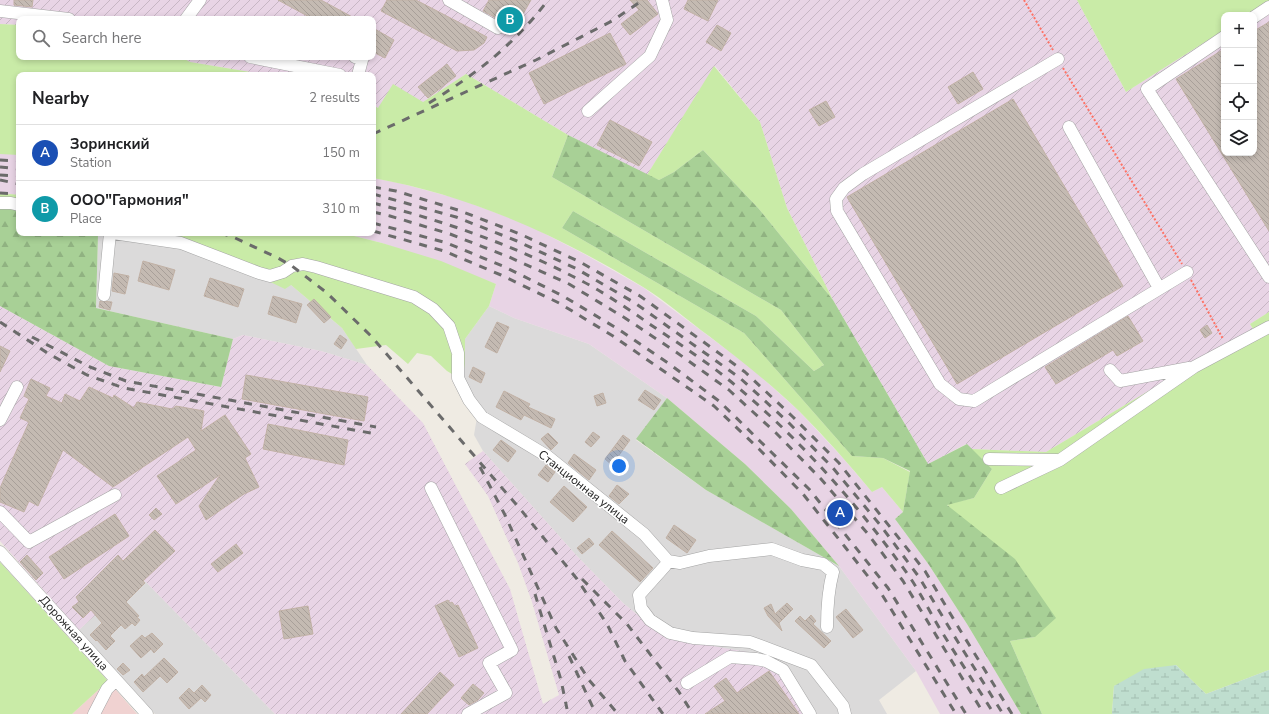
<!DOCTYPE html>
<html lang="en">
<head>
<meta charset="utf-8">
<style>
  :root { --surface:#fff; --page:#f2f2f2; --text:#202124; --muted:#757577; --line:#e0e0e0; --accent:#cb0003 }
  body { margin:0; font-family:"Nunito Sans",sans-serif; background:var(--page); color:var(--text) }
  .controls { position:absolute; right:12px; top:12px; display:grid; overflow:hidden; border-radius:8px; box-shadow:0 2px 6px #0003 }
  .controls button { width:36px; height:36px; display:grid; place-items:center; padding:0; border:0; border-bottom:1px solid var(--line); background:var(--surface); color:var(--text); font:20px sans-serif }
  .you { position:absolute; left:619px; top:466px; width:14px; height:14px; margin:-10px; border:3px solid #fff; border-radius:50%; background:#1a73e8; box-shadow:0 0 0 6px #1a73e833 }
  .badge { display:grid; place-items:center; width:26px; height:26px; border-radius:50%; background:var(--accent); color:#fff; font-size:13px; font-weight:700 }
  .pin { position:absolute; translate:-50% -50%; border:2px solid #fff; box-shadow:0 1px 4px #0006 }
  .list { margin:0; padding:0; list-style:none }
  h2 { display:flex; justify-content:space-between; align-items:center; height:52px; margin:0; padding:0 16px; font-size:17px }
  h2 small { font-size:13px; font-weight:400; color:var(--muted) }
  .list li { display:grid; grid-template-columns:26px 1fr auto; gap:12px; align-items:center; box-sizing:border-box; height:56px; padding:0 16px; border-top:1px solid var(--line) }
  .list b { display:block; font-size:15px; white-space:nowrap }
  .list p { margin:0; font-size:13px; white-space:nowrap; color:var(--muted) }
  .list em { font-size:13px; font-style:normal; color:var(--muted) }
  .icon { flex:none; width:22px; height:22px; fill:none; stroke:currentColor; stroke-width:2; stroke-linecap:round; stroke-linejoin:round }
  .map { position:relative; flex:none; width:1269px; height:714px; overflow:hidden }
  .search { position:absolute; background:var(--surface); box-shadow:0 2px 6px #0003; left:16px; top:16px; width:360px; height:44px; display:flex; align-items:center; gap:10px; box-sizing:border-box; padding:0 14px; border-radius:8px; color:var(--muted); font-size:15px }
  .panel { position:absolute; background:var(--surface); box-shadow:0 2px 6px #0003; left:16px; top:72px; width:360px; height:164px; border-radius:8px }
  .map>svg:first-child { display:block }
</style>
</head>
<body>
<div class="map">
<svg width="1269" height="714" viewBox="0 0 1269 714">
  <defs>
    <pattern id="industrial-furrows" width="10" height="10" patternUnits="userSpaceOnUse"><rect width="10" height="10" fill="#e8d4e5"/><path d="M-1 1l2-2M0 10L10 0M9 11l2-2" fill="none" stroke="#c7b6c4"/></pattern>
    <pattern id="forest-firs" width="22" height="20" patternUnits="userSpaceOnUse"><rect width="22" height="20" fill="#a8d096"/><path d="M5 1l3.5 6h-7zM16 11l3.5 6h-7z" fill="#90b281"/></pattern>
    <pattern id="wetland-marsh" width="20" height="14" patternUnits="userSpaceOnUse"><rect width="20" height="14" fill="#bfdecf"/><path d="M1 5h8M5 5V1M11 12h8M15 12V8" fill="none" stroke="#a4beb1"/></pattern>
    <pattern id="building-back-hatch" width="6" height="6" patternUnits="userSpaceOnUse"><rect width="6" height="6" fill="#c4bab2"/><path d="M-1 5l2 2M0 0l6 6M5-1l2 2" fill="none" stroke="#a89f99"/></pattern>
  </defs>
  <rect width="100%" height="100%" fill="#efebe3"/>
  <path fill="#dbdada" d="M98,235L182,247L291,285L342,328L367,365L321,351L243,335L233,339L96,308Z
    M489,306L514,318L589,344L667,398L636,440L706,490L839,566L916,671L879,700L887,714H814L666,638L623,603L577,556L483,451L474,435L477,417L462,380L465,364V339Z
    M139,575L275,714H155L79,630Z"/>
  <path fill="#f0d2d1" d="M108,681L137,714H72Z"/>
  <path fill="url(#industrial-furrows)" d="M0,0H1077L1126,92L1224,30V153H1254V15H1248L1269,1V312L1250,324L1255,333L1172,377L1046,452L971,449L966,444L928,464L833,300L787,208L760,122L715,66L647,175L568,135L466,74L423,102L378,108L373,105V75H268L189,62L181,57H373V19H19V25L0,24Z
    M0,306L109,366L221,387L233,339L243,335L321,351L367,365L423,423L510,589L543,704L559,695L532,602L518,563L488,496L465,464L483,451L577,556L623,603L666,638L753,653L783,664L814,714H275L139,575L79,630L0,541Z"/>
  <path fill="#e8d4e5" d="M0,143L19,148V195L0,193Z
    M373,178L399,183L459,199L526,224L586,255L644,288L750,367L798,410L842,457L872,492L882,487L903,512L895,519L929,565L967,624L1021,714H940L916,671L839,566L791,509L745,464L667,398L589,344L514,318L489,306L496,284L382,243L342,233H373Z"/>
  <path fill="#c9eba7" d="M1077,0H1269V1L1248,15H1224V30L1126,92Z
    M0,24L19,25V57H181L190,62L268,75H19V155L0,154Z
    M714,66L760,122L787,208L833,300L759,209L703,150L674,172L659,180L647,175Z
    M466,74L568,135L552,177L781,310L824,365L814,371L756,316L573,211L562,228L744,333L852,456L883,458L910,472L903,512L882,487L872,492C849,464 825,437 799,411C771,384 740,360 709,336C687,320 666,301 643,287C560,236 469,195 373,178V105L378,108L393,84L423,102Z
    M0,193L19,195V210L0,208Z
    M86,233H342L382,243L441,261L496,284L489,306L465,339V364L462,380L447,371L431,356L417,353L408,364L386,345L356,349L342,328L291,285L285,289L262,278L182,247Z
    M1269,312V670L1206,694L1176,665L1114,686L1112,714H1042L1010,641L1035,637L947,504L974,498L992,469L971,449L1046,452L1172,377L1255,332L1250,324Z
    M0,562L108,681L72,714H0Z"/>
  <path fill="url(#forest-firs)" d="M568,135L659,180L674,172L703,150L759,209L833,300L928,464L967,444L992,469L974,498L947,505L1015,559L1056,618L1035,637L1010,641L1042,714H1021L967,624L929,565L895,519L903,512L910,471L883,458L852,456L744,333L562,228L573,211L756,316L814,371L824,365L781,310L552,177Z
    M0,208L19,210V233H86L98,235L96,308L233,339L221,387L109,366L0,306Z
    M667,398L745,464L791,509L839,566L706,490L636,439Z"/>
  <path fill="url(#wetland-marsh)" d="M1176,665L1206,694L1269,670V714H1112L1114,686L1144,669Z"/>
  <path fill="url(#building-back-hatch)" stroke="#c1b1a5" d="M14,0H33L32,7L14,5Z
    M278,0H321L356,19H313Z
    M387,0H416L487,37L484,43L474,50L457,51L381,11Z
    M489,0H531L515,28L483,11Z
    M630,0H647L658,14L630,35L621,24L639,10Z
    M688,0H718L708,21L684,9Z
    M1269,22V231L1176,79L1224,49V153H1254V31Z
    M717,25L731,33L721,51L706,42Z
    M373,28L394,40L385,58L373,52Z
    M610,33L626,64L544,104L529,73Z
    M447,64L456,76L428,98L418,87Z
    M973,72L983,89L958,104L948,87Z
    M1013,99L1123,286L957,384L847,197Z
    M826,101L835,117L819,126L809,110Z
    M610,120L652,142L639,166L597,145Z
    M143,261L175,270L169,290L138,281Z
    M114,273L129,276L125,294L112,291Z
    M210,278L244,289L238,307L204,296Z
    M273,296L302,304L296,323L268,314Z
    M314,299L331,317L324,323L307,305Z
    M100,301L112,302L110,310L99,307Z
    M1128,316L1143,341L1117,356L1113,350L1056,384L1045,367Z
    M497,322L509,327L497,353L485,347Z
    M1207,325L1212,333L1205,338L1200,330Z
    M340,335L347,340L341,349L334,344Z
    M0,346L10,351L0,372Z
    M473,367L485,373L481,383L469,377Z
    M246,375L368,397L364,421L242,399Z
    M31,379L50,388L46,396L62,403L65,394L80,401L89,387L113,398L114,395L134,408L137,402L172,409L176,406L204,411L201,431L225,415L251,454L245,458L259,487L244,494L206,520L199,506L220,475L176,504L157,476L196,450L188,437L113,487L63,450L38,506L29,501L24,512L0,502V488L29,422L20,418L29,399L24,396Z
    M645,390L661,400L654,410L638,400Z
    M504,391L530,404L528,407L555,419L551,428L524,415L521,420L496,407Z
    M603,393L606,403L597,406L594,396Z
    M268,424L348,440L344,465L263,449Z
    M593,432L600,437L591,447L585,442Z
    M548,433L558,443L551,450L541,439Z
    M623,435L630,440L612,465L605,459Z
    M501,440L516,451L508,462L493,450Z
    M574,454L596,470L589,480L568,463Z
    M546,465L555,472L548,482L538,475Z
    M617,485L629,494L619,504L609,496Z
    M564,486L587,507L573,522L550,502Z
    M156,508L162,514L154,520L149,515Z
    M115,514L129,536L64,579L49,557Z
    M674,525L696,540L687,553L666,538Z
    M155,530L175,551L143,581L145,583L126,602L139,616L137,617L140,620L135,626L132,623L125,629L121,625L110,636L115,641L106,650L97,640L96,641L90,635L102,623L91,610L83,618L72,607L79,602L76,597L118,555L123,561Z
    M612,531L653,568L640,582L599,545Z
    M589,538L594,544L582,554L577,548Z
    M236,544L243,553L218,572L211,564Z
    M27,555L43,573L36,580L20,562Z
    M448,600L450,603L452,602L455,606L458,605L478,648L459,657L435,606Z
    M787,603L793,609L779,623L782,631L768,616L764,608L771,604L775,614Z
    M308,606L313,634L284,639L279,611Z
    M846,609L863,630L853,638L836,617Z
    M811,615L816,621L813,624L831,641L824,648L795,621L800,616L805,621Z
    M152,633L163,644L154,653L151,649L141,658L130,646L142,635L145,638Z
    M164,658L178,672L167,683L160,676L143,692L134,682L142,674L144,677Z
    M123,663L130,670L123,675L117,669Z
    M769,671L799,714H705L725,701L714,686L726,678L737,693Z
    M440,672L454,685L427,714H401Z
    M473,684L484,693L478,700L469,705L461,698Z
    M202,685L211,695L205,702L201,698L189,709L179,698L189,688L194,693Z"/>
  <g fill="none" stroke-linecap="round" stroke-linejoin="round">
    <defs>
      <path id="minor" d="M449,0L498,28
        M0,11L69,19
        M1254,17L1269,7
        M186,19L200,0
        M1224,37L1147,89L1269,277
        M250,57L340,75
        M355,57L362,60L358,75
        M1058,59L863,174L844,188L836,199L837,211L940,384L959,399L974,401L1187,272
        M588,111L650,56L667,20L662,0
        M1069,127L1159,288
        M0,203H11L19,205
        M113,233L181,243L259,273L270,276L283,272L292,266L303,264L316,267L414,297L433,309L449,326L458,353V378L469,400L482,417L547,456L644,534L668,561L665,566L639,595L641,608L650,620L670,633L693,638L750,642L811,665L843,706L845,714
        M104,295L110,233
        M1110,370L1120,381L1189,368
        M0,420L17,387
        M989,459L1057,460
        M431,488L512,650L489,663L506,693L468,714
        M1001,488L1060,460L1194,367L1269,327
        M0,512L29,542L115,495
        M0,552L147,714
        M668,561L680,563L709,556L772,549L802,560L823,564L833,572C828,590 827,607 827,627
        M687,683L730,657L756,659L766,661L783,670L810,714
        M94,714L107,689L116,680"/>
    </defs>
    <use href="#minor" stroke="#a4a4a4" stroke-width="13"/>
    <path stroke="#fe7265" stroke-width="2" stroke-dasharray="2 2" stroke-linecap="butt" d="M1024,0L1053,50
      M1063,68L1182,264
      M1191,280L1223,339"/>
    <use href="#minor" stroke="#fff" stroke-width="12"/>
    <path stroke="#6b6b6b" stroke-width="3" stroke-dasharray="8 8" stroke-linecap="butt" d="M429,103C476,74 514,45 548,0
      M373,134L536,60L612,21L643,0
      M0,160L19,161
      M0,167L19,169
      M0,175L19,176
      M0,180L19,184
      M373,187L396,191L458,210L520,234L580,262L640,296L745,372L793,417L839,463L925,571L960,630L1012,714
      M0,193L19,194
      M373,194L456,217L517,241L577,269L635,303L740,378L788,422L833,468L881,526L919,577L953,634L1003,714
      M373,203C441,220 510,244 572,276C601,290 628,309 654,327C681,345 710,364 735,385C801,440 859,506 909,576C922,595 932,617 945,637C961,663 978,688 994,714
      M373,212L390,216L450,234L509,257L569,284L625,318L676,352L729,390L776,433L821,479L868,534L903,581L984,714
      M373,223L447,243L505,267L563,296L618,329L668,363L719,401L809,489L888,588L966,714
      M373,231L444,251L501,275L559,303L613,336L714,406L759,449L803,494L845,547L881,593L956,714
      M220,233L233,237L278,258L292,266L327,293L371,336L521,510L577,579L607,624L625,661L663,714
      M0,322L49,354L87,375L124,388L376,434
      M32,337L90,367L126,381L376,427
      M480,467L505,515L556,628L589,680L618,714
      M582,579L627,624L679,692L693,714
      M535,594L561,680L567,709
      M569,656L596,714"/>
  </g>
  <g text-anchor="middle" stroke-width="3" stroke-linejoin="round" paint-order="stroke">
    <g font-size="12" fill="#1d1d1d" stroke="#fff">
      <text transform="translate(584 487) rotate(38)" y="4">Станционная улица</text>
      <text transform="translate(74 633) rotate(48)" y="4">Дорожная улица</text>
    </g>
  </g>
</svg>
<div class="controls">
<button>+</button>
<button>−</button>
<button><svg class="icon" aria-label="locate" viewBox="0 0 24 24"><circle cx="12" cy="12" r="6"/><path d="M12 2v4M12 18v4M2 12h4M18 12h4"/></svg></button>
<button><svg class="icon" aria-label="layers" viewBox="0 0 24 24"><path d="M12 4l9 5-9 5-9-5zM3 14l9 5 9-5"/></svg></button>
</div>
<div class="you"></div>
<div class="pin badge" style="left:840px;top:513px;background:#1a4fb4">A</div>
<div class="pin badge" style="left:510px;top:20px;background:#0f9aa8">B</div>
<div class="search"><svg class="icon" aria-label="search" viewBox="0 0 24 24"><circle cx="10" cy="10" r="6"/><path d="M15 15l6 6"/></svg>Search here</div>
<section class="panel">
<h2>Nearby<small>2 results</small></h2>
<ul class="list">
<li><span class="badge" style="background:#1a4fb4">A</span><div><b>Зоринский</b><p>Station</p></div><em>150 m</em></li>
<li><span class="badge" style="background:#0f9aa8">B</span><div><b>ООО&quot;Гармония&quot;</b><p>Place</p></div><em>310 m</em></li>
</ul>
</section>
</div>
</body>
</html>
